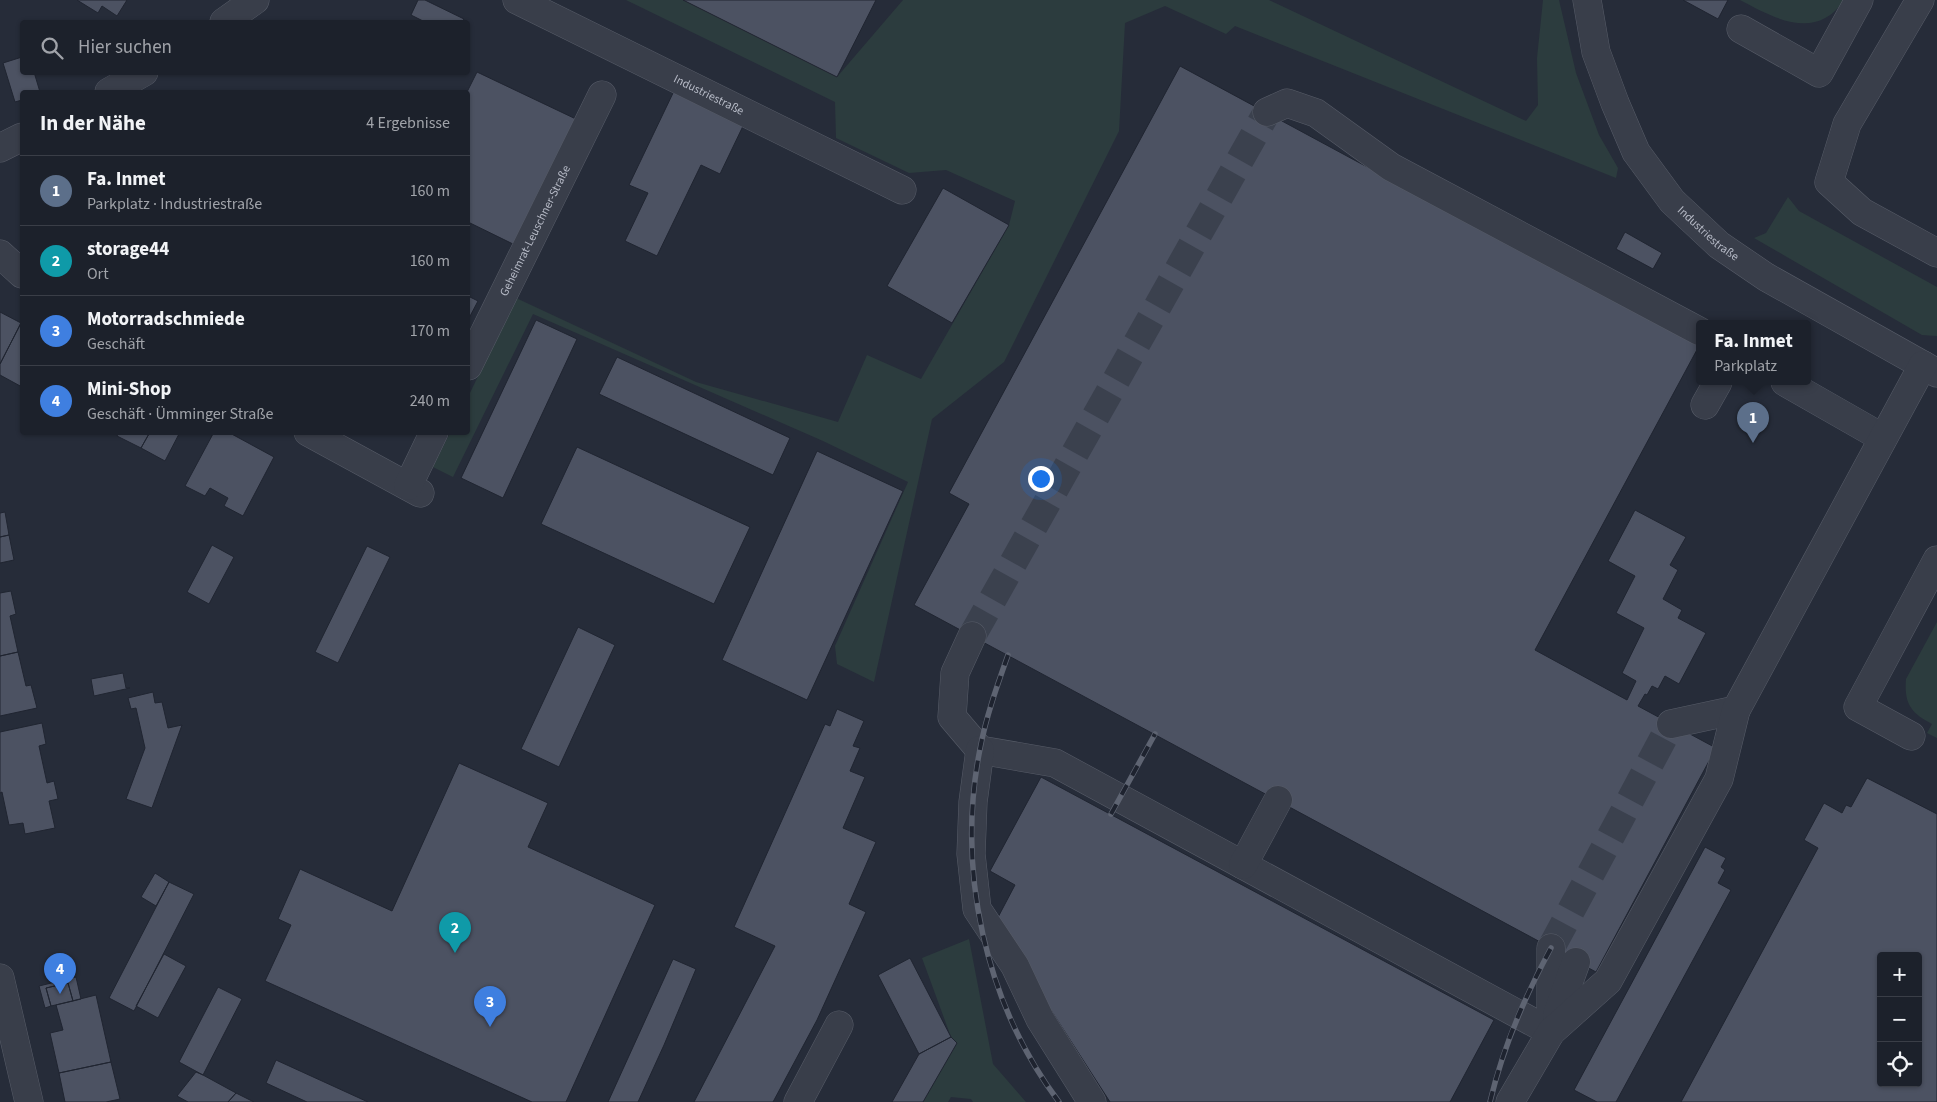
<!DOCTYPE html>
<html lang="de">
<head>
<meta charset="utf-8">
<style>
  :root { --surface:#1c212b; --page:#292e37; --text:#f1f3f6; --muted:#a0a3a9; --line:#3a3e47; --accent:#1a73e8 }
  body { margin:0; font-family:"Source Sans 3",sans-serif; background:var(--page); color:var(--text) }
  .controls { position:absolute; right:15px; bottom:15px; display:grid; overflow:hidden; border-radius:5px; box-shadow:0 1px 4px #0004 }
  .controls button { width:45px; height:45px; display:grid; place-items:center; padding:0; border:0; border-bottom:1px solid var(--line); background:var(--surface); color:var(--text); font:25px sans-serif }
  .you { position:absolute; left:1040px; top:478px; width:18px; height:18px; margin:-12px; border:4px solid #fff; border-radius:50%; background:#1a73e8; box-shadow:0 0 0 8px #1a73e833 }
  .badge { display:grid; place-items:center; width:32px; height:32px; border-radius:50%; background:var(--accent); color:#fff; font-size:16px; font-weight:700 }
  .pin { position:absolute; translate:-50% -41px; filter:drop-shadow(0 1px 2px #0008) }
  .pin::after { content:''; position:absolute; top:26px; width:18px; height:15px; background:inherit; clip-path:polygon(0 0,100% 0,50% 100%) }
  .popup { position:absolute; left:1696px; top:320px; width:115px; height:65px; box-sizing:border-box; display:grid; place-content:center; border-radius:5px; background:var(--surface); filter:drop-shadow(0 1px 4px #0005); font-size:16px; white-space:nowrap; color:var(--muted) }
  .popup b { font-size:19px; color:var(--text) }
  .popup::after { content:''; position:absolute; left:50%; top:100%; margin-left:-10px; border:10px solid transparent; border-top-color:var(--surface) }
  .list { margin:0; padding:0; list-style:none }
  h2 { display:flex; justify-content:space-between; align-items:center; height:65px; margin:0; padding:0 20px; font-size:21px }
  h2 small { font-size:16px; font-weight:400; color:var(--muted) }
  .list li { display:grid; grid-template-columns:32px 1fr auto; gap:15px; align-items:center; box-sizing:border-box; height:70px; padding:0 20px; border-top:1px solid var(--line) }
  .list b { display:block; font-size:19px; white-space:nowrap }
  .list p { margin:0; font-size:16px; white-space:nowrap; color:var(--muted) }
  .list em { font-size:16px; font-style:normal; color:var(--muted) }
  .icon { flex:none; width:28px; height:28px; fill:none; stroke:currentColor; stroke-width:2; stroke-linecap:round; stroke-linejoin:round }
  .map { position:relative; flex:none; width:1937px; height:1102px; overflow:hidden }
  .search { position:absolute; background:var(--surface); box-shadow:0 1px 4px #0004; left:20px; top:20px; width:450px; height:55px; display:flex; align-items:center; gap:12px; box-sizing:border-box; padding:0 18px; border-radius:5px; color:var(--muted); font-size:19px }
  .panel { position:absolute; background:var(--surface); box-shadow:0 1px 4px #0004; left:20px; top:90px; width:450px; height:345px; border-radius:5px }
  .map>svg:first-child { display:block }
</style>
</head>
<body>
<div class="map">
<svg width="1937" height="1102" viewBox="0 0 1937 1102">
  <rect width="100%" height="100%" fill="#262c39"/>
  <path fill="#2c3c3e" d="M626,0H683L837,77L903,0H1269L1526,121L1538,105L1537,58L1543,0H1559L1576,73L1599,135L1618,168L1616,178L1235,26L1226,34L1165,6L1125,23L1119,131L1004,362L932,419L874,682L837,664L835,646L908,482L823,441L533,314L453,477L433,467L450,433L468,432V397L516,298L696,382L838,422L867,355L921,379L1009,225L1015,201L946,170L909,173L836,138L835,102Z
    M1740,0H1844C1816,42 1774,18 1740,0Z
    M1788,197L1799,211L1937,287V336L1922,335L1754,238L1766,233Z
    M1937,622V738L1927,733L1932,724C1911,713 1904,704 1906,679Z
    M969,939L993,1064L1026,1102H973L971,1099L951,1097L948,1102H923L957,1043L951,1037L922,958Z"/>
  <path fill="#4c5262" stroke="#202531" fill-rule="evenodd" d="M77,0H127L117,16L102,6L98,13Z
    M418,0H425L464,19L462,22H425L411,15Z
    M683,0H876L837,77Z
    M1683,0H1728L1718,19Z
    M22,57V72H34L40,92H22V100L15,102L3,63Z
    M1180,66L1699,346L1535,650L1627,700L1636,681L1622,673L1644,628L1616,613L1635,576L1608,561L1635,510L1686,537L1670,565L1678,570L1663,599L1682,610L1678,618L1706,633L1679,684L1665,676L1658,689L1652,686L1647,695L1645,694L1638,706L1716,748L1596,972L914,605L969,504L949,493Z
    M477,72L578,120L517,246L468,222L467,92Z
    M674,91L744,124L720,174L701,165L657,256L625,241L648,193L629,185Z
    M943,188L1009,225L952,323L887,286Z
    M1625,232L1662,253L1653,269L1616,249Z
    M468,296L478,301L468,320Z
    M0,312L21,323L0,364Z
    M536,320L577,339L503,498L461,478Z
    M21,323L22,324V387L0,375V364Z
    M617,357L790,438L773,475L599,394Z
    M119,432H150L141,448L117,436Z
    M150,432H180L165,461L141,448Z
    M214,432H228L274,457L243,516L224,506L228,498L210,488L205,496L185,486Z
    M577,447L750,527L714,604L541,524Z
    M817,451L903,491L807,700L722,660Z
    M5,512L9,535L0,537V513Z
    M9,535L14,560L0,563V537Z
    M212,545L234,557L209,604L187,592Z
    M367,546L390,557L338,663L315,652Z
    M11,591L16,614L10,616L18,652L0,656V593Z
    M578,627L615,645L559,767L521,749Z
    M18,652L26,686L31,685L37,708L0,716V656Z
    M123,673L126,688H130L94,696L91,679Z
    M153,692L155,703L162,702L168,728L182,725L152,808L126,799L145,748L136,708L131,709L128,698Z
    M837,709L864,721L853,746L860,748L850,771L865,777L843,828L876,842L849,904L866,912L817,1020L773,1102H694L775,946L734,927L825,724L830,726Z
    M42,723L46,744L39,746L47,783L54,781L58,799L49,801L55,828L25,834L23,823L9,825L2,792L0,793V732Z
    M459,763L548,803L528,847L655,905L566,1102H532L265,981L291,925L278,919L300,869L392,911Z
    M1041,777L1494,1020L1450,1102H1110L995,923L1015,885L990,871Z
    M1867,778L1937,814V1102H1681L1818,848L1804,840L1824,803L1842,813L1846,805L1851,807ZM1881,956H1918V1083H1881Z
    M1705,847L1726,858L1721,867L1725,870L1718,883L1731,890L1616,1102H1597L1574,1090Z
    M155,873L169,882L156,906L141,897Z
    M169,882L194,894L134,1011L109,998Z
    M164,954L186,966L158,1018L136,1006Z
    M910,958L951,1037L919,1054L878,975Z
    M673,959L696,969L664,1045L638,1102H608Z
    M76,977L81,999L73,1001L68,983L46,988L51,1006L45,1008L39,986Z
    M68,983L73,1001L51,1006L46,988Z
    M218,987L242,999L203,1075L179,1062Z
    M96,995L111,1062L59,1073L50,1033L63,1030L56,1005Z
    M951,1037L957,1043L923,1102H892L919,1054Z
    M276,1060L368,1102H307L266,1083Z
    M111,1062L120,1099L106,1102H65L59,1073Z
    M196,1072L203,1075L236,1093L228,1102H188L177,1096Z
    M236,1093L254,1102H228Z"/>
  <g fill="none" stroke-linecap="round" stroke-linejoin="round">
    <path stroke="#3b414e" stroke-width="28" stroke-dasharray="28 14" stroke-linecap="butt" d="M972,636L1267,112
      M1551,948L1671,724"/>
    <defs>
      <g id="minor">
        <path id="s1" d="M517,0L902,190"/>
        <path id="s2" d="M1587,0L1596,52L1615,103L1636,152L1672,201L1719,245L1766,277L1937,373"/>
        <path d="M1920,0L1847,124L1829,182L1862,212L1937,253"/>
        <path d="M224,22L255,0"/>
        <path d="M1741,29L1819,73L1859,0"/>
        <path d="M109,92L144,72"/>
        <path d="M1267,112L1287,103L1316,113L1391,167L1699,331"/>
        <path d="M0,148L22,137"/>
        <path d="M0,254L22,274"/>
        <path id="s3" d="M468,366L602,95"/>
        <path d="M1785,382L1883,438"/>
        <path d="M1705,405L1718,382"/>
        <path d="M308,432L420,493"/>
        <path d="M408,486L434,432"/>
        <path d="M972,636L955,673L952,717L980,750L1055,763L1551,1032"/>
        <path d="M1671,724L1736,710"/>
        <path d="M1911,736L1858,707L1937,560"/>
        <path d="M980,750L973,802L971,854L977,909L1015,966L1040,1019L1092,1102"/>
        <path d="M1243,865L1278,800"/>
        <path d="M1551,948V1032"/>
        <path d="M0,978L29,1102"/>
        <path d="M1557,1015L1576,962"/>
        <path d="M798,1102L839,1025"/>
        <path d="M1510,1102L1551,1032L1608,981L1719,779L1736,710L1923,365"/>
      </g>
    </defs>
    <use href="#minor" stroke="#575c68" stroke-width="29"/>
    <use href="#minor" stroke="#393e4a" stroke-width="28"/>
    <defs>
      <path id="rail" d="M1008,655C997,686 986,717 980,749C956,870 985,1003 1059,1102
        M1111,814L1155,734
        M1490,1102C1503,1047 1524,998 1551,948"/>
    </defs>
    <use href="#rail" stroke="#5e6472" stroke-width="5.5"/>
    <use href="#rail" stroke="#1e232f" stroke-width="4" stroke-dasharray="11" stroke-linecap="butt"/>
  </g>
  <g text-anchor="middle" stroke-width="5" stroke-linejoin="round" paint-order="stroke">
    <g font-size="12" fill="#b5b9c5" stroke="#1e232f">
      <text dy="4" stroke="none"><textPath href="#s1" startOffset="214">Industriestraße</textPath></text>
      <text dy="4" stroke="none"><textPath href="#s3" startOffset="151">Geheimrat-Leuschner-Straße</textPath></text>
      <text dy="4" stroke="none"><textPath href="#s2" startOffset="270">Industriestraße</textPath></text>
    </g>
  </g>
</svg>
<div class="controls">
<button>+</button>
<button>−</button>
<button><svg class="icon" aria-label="locate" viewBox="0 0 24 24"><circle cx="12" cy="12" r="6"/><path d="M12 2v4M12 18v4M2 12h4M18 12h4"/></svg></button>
</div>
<div class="you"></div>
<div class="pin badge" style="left:1753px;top:443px;background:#5c6f8a">1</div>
<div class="popup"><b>Fa. Inmet</b>Parkplatz</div>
<div class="pin badge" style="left:455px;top:953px;background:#0f9aa8">2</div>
<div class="pin badge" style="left:490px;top:1027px;background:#3f7fe0">3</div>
<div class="pin badge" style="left:60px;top:994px;background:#3f7fe0">4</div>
<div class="search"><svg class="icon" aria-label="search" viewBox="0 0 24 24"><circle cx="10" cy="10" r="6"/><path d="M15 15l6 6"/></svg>Hier suchen</div>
<section class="panel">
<h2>In der Nähe<small>4 Ergebnisse</small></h2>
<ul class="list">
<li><span class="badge" style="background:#5c6f8a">1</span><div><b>Fa. Inmet</b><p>Parkplatz · Industriestraße</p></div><em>160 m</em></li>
<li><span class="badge" style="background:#0f9aa8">2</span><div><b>storage44</b><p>Ort</p></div><em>160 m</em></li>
<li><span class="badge" style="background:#3f7fe0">3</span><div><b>Motorradschmiede</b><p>Geschäft</p></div><em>170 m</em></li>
<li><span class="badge" style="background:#3f7fe0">4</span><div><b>Mini-Shop</b><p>Geschäft · Ümminger Straße</p></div><em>240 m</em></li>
</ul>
</section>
</div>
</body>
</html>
